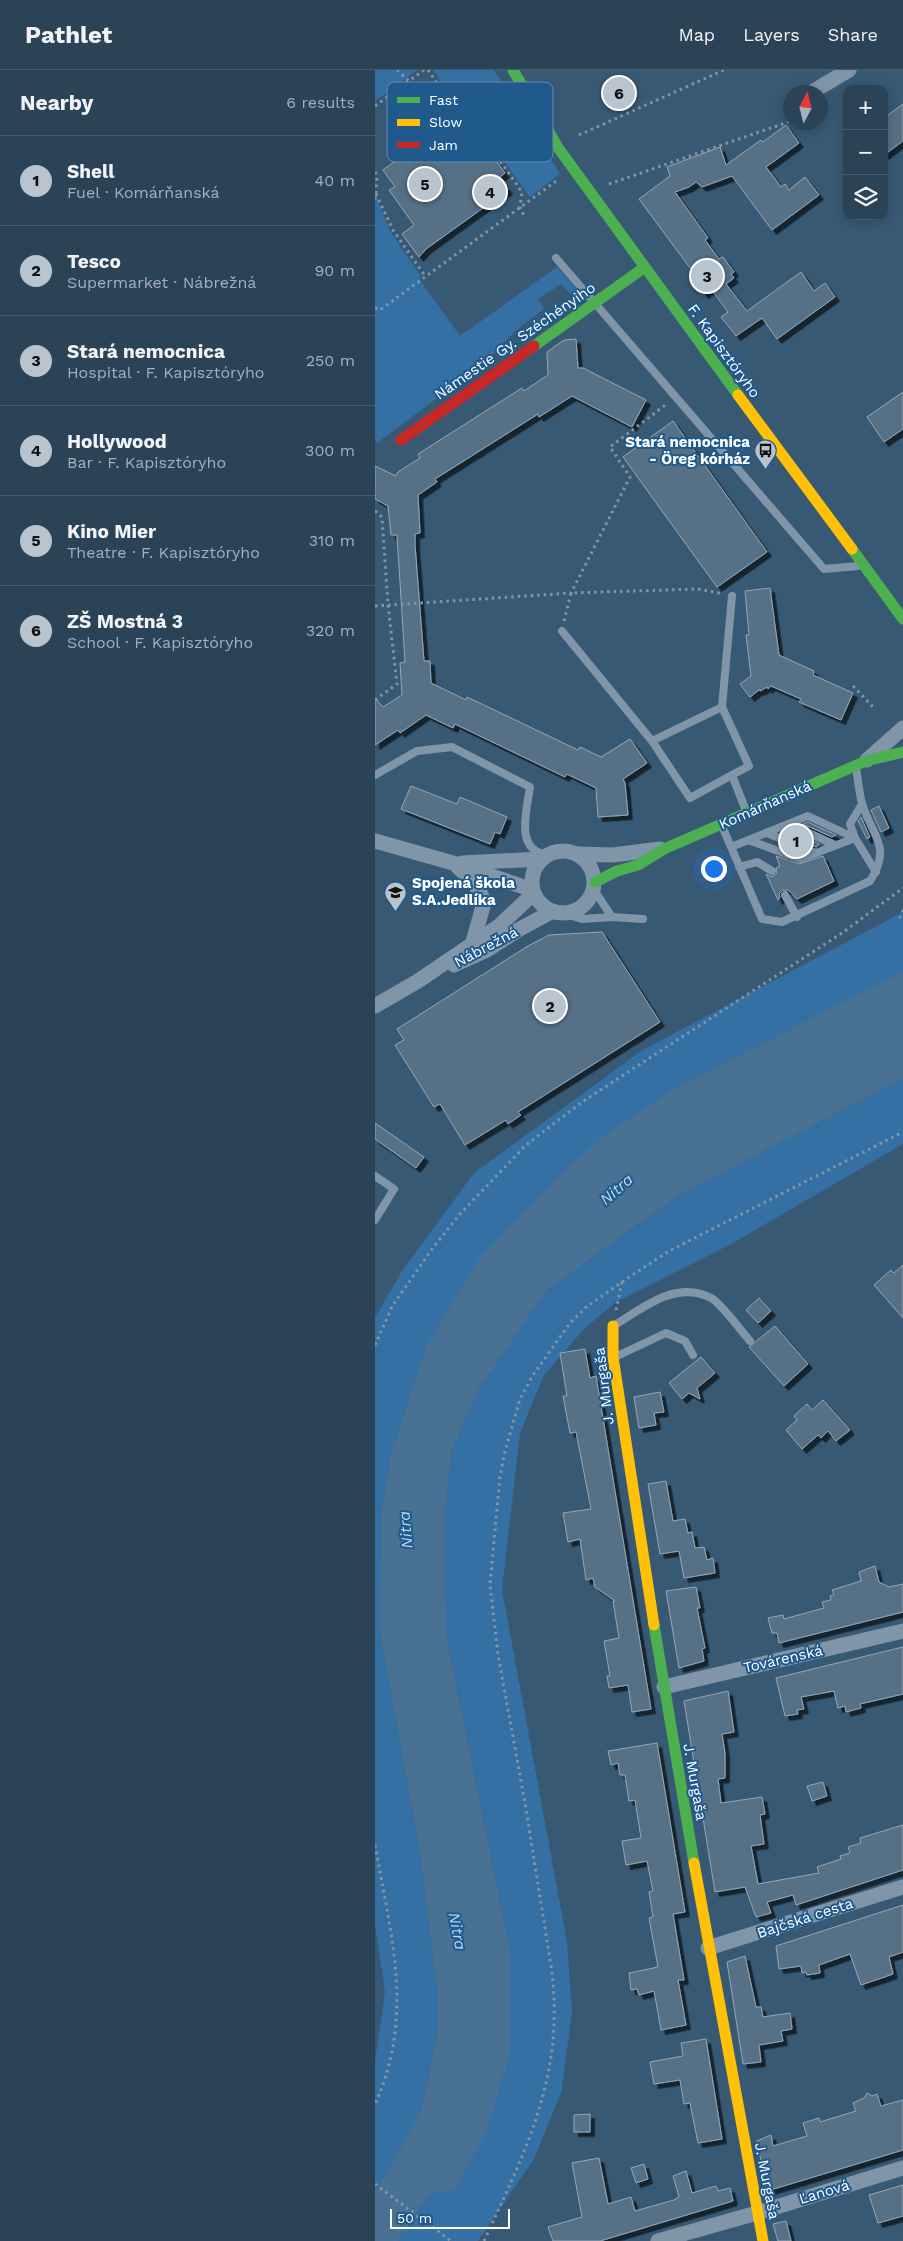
<!DOCTYPE html>
<html lang="en">
<head>
<meta charset="utf-8">
<style>
  :root { --surface:#2a4357; --page:#324a5d; --text:#f1f3f6; --muted:#a5b0ba; --line:#465c6d; --accent:#b9c5ce }
  body { margin:0; font-family:"Work Sans",sans-serif; background:var(--page); color:var(--text) }
  .controls { position:absolute; right:15px; top:15px; display:grid; overflow:hidden; border-radius:10px; box-shadow:0 2px 12px #0003 }
  .controls button { width:45px; height:45px; display:grid; place-items:center; padding:0; border:0; border-bottom:1px solid var(--line); background:var(--surface); color:var(--text); font:25px sans-serif }
  .compass { position:absolute; left:408px; top:15px; width:45px; height:45px; border-radius:50%; background:var(--surface); box-shadow:0 2px 12px #0003; rotate:7deg }
  .scale { position:absolute; left:15px; bottom:12px; width:120px; box-sizing:border-box; padding-left:5px; border:2px solid #fff; border-top:0; font-size:14px; line-height:18px; white-space:nowrap; color:#fff; -webkit-text-stroke:4px #205a8d; paint-order:stroke }
  .you { position:absolute; left:338px; top:798px; width:18px; height:18px; margin:-12px; border:4px solid #fff; border-radius:50%; background:#1a73e8; box-shadow:0 0 0 8px #1a73e833 }
  .badge { display:grid; place-items:center; width:32px; height:32px; border-radius:50%; background:var(--accent); color:#111; font-size:16px; font-weight:700 }
  .pin { position:absolute; translate:-50% -50%; border:2px solid #fff; box-shadow:0 1px 5px #0006 }
  .list { margin:0; padding:0; list-style:none }
  h2 { display:flex; justify-content:space-between; align-items:center; height:65px; margin:0; padding:0 20px; font-size:21px }
  h2 small { font-size:16px; font-weight:400; color:var(--muted) }
  .list li { display:grid; grid-template-columns:32px 1fr auto; gap:15px; align-items:center; box-sizing:border-box; height:90px; padding:0 20px; border-top:1px solid var(--line) }
  .list b { display:block; font-size:19px; white-space:nowrap }
  .list p { margin:0; font-size:16px; white-space:nowrap; color:var(--muted) }
  .list em { font-size:16px; font-style:normal; color:var(--muted) }
  .icon { flex:none; width:28px; height:28px; fill:none; stroke:currentColor; stroke-width:2; stroke-linecap:round; stroke-linejoin:round }
  .map { position:relative; flex:none; width:528px; height:2171px; overflow:hidden }
  header { display:flex; align-items:center; gap:30px; box-sizing:border-box; height:70px; padding:0 25px; background:var(--surface); border-bottom:1px solid var(--line) }
  header strong { font-size:24px }
  nav { display:flex; gap:28px; margin-inline-start:auto; font-size:18px }
  main { display:flex }
  aside { flex:1; background:var(--surface) }
  .map>svg:first-child { display:block }
</style>
</head>
<body>
<header>
<strong>Pathlet</strong>
<nav><a>Map</a><a>Layers</a><a>Share</a></nav>
</header>
<main>
<aside>
<h2>Nearby<small>6 results</small></h2>
<ul class="list">
<li><span class="badge">1</span><div><b>Shell</b><p>Fuel · Komárňanská</p></div><em>40 m</em></li>
<li><span class="badge">2</span><div><b>Tesco</b><p>Supermarket · Nábrežná</p></div><em>90 m</em></li>
<li><span class="badge">3</span><div><b>Stará nemocnica</b><p>Hospital · F. Kapisztóryho</p></div><em>250 m</em></li>
<li><span class="badge">4</span><div><b>Hollywood</b><p>Bar · F. Kapisztóryho</p></div><em>300 m</em></li>
<li><span class="badge">5</span><div><b>Kino Mier</b><p>Theatre · F. Kapisztóryho</p></div><em>310 m</em></li>
<li><span class="badge">6</span><div><b>ZŠ Mostná 3</b><p>School · F. Kapisztóryho</p></div><em>320 m</em></li>
</ul>
</aside>
<div class="map">
<svg width="528" height="2171" viewBox="0 0 528 2171">
  <defs>
    <filter id="shadow"><feDropShadow dx="4.5" dy="4.5" stdDeviation="0" flood-color="#0009"/></filter>
  </defs>
  <rect width="100%" height="100%" fill="#385974"/>
  <path fill="#3570a4" d="M0,0H42L0,31Z
    M58,0H119L185,104L155,127L116,73L109,76Z
    M0,124L15,161L44,203L47,213L85,266L182,197L204,222L201,229L186,214L163,229L169,239L140,261L111,292L2,373L0,370Z
    M528,842V902L304,1015L235,1061L14,1392L6,1447L4,1557L44,1777L63,1927L62,1967L46,2040L28,2076L0,2121V1992L10,1922L0,1855V1248L27,1201L99,1103L266,981Z
    M528,1009V1074L356,1174L241,1232L210,1258L169,1305L145,1363L127,1520L192,1872L197,1943L186,2023L159,2089L103,2171H23L54,2124L135,1983V1880L71,1565L70,1439L77,1380L103,1321L171,1221L301,1127Z"/>
  <path fill="#487194" d="M528,902V1009L301,1127L171,1221L103,1321L77,1380L70,1439L71,1565L135,1880V1983L112,2060L80,2120L54,2124L23,2171H0V2121L28,2076L46,2040L62,1967L63,1927L44,1777L4,1557L6,1447L14,1392L51,1277L106,1186L190,1100L235,1061L304,1015Z"/>
  <path fill="#567086" stroke="#94a7b7" filter="url(#shadow)" d="M528,34V71L509,85V48Z
    M81,48L109,87L115,82L130,103L124,108L133,120L51,179L44,187L27,164L39,155L14,120L20,117L8,100Z
    M411,55L424,73L391,97L406,117L410,114L414,120L430,107L444,125L397,160L357,106L327,117L321,112L314,117L300,122L333,168L330,170L344,189L348,187L359,202L356,204L359,208L351,214L372,241L426,202L439,221L450,213L460,227L402,269L387,248L361,266L346,247L353,242L336,219L329,224L315,204L318,202L264,129L295,106L292,97L345,77L351,95L386,70L388,72Z
    M201,269L203,298H208L271,330L257,357L197,326L164,347L163,344L60,409L62,412L43,425L45,463L40,464V475L49,591H55L56,613L91,630L92,627L203,680L205,677L226,687L255,669L272,693L248,709L250,713L253,745L223,747L221,718L192,704L190,707L80,654L78,658L51,645L25,663L23,660L0,675V628L8,637L27,625L25,593L30,592L22,465H16L13,436L0,429V396L21,406L23,402L45,388L43,384L147,318L149,321L173,305L172,282L189,270Z
    M528,322V359L509,372L492,347Z
    M298,351L392,482L342,517L248,387Z
    M395,518L404,585L439,601L438,605L478,623L466,650L424,632L426,629L396,616L393,619L392,617L385,621L384,620L375,627L365,614L376,606L371,565H374L370,521Z
    M36,716L82,734L85,727L132,747L125,764L120,762L115,774L26,739Z
    M504,736L514,758L506,762L496,740Z
    M486,747L495,767L492,769L483,751Z
    M433,752L461,765L457,767L428,754Z
    M414,760L444,774L443,776L441,777L407,763Z
    M401,786L424,794L448,786L459,811L422,829L413,820H408L404,824L405,828L403,830L391,804L397,807L402,803L401,798L405,796Z
    M227,862L285,952L143,1042L146,1045L133,1054L131,1050L90,1075L65,1034L59,1037L20,975L29,970L22,959L153,876L174,865Z
    M0,1053L49,1087L41,1098L0,1069Z
    M528,1195V1248L499,1215L516,1200L519,1203Z
    M384,1228L396,1241L383,1253L371,1240Z
    M400,1256L433,1294L409,1316L374,1277Z
    M210,1279L215,1308L221,1306L276,1639L257,1642L253,1615L234,1618L232,1606H235L229,1571L244,1568L238,1531H240L220,1517L218,1508L211,1510L205,1469L193,1472L188,1443L216,1439L201,1362L195,1363L188,1326H192L185,1283Z
    M326,1287L340,1303L322,1318L325,1329L314,1323L307,1329L294,1313Z
    M285,1322L289,1342L279,1343L281,1355L264,1358L259,1327Z
    M448,1330L475,1360L461,1371L453,1361L446,1368L443,1365L427,1379L411,1360L422,1350L419,1346L432,1334L437,1340Z
    M291,1411L298,1451L310,1449L313,1463L317,1462L320,1478L329,1477L332,1490L338,1488L340,1503L309,1508L304,1481L285,1484L273,1414Z
    M500,1496L504,1512L514,1517L528,1514V1542L404,1573L402,1563H397L393,1548L408,1545L409,1549L449,1538L447,1532L456,1530L455,1526L459,1525L457,1520L486,1511L484,1502Z
    M321,1517L325,1538H322L330,1578L327,1579L329,1591L304,1598L291,1521Z
    M528,1577V1624L485,1634L486,1638L471,1642L470,1636L463,1638L459,1621L426,1627L429,1639L422,1640L423,1644L410,1646L401,1608Z
    M353,1621L359,1662L347,1664L350,1683V1708L343,1709L346,1733L387,1727L390,1744L385,1745L389,1774L376,1776L383,1814L444,1803L442,1797L466,1789L465,1786L475,1783L473,1777L486,1773L485,1768L528,1755V1800L421,1835L418,1825L392,1832L396,1843L381,1847L370,1817L340,1822L309,1631Z
    M282,1673L310,1842L298,1844L309,1910H303L311,1955L286,1960L279,1921L264,1925L262,1919L256,1920L254,1903L283,1897L274,1848L278,1847L274,1822L278,1821L272,1791L251,1795L247,1771L266,1768L260,1730L254,1731L250,1705H245L243,1693L236,1695L233,1681Z
    M448,1712L452,1726L437,1731L432,1716Z
    M528,1835V1882L514,1887L518,1904L486,1915L475,1884L444,1895L445,1903L432,1905L431,1902L427,1903L426,1896L404,1899L401,1876Z
    M370,1886L381,1937H386L388,1947L415,1943L417,1959L406,1961L408,1971L384,1975L386,1992L368,1994L352,1892Z
    M331,1969L347,2069L323,2073L315,2033L309,2034L305,2010L279,2014L275,1992L308,1986L306,1973Z
    M492,2023L497,2026L502,2024L506,2036L528,2030V2080L392,2121L382,2071L396,2065L398,2076L432,2066L428,2053L444,2048L445,2052L481,2041L478,2033L489,2028Z
    M215,2044V2062H199V2045Z
    M224,2088L233,2134L256,2127L260,2141L299,2130L304,2127L298,2106L311,2101L317,2123L341,2116L343,2121L355,2118L358,2131L225,2171H178L173,2157L207,2147L197,2093Z
    M269,2094L273,2109L261,2113L256,2098Z
    M528,2115V2146L503,2153L494,2125Z
    M411,2151L416,2171H403L398,2154Z"/>
  <g fill="none" stroke-linecap="round" stroke-linejoin="round">
    <path stroke="#8095a8" stroke-width="3" stroke-dasharray="2.5 4" stroke-linecap="butt" d="M22,0L35,12
      M53,0L109,81L115,77L147,122L145,137L150,148
      M0,36L49,0
      M204,65L349,0
      M0,102L2,106L0,132
      M234,114L416,51
      M1,124L18,160L50,206
      M0,238L5,240L184,109
      M0,441L7,447L13,535L22,614L0,630
      M0,536L196,523L255,407L235,377L293,333
      M189,551L196,523L323,519L348,524
      M478,616L499,638
      M528,840L525,847L528,851
      M241,1240L247,1212
      M0,1275L18,1235L57,1179L85,1144L151,1075L207,1032L467,863L528,818
      M0,1775C16,1865 40,1947 0,2034
      M0,2114L76,2171
      M109,2171C152,2078 191,2002 176,1896L150,1733L123,1585L115,1514L125,1407L130,1381L145,1329L158,1305L195,1253L210,1238L247,1212L294,1181L528,1062"/>
    <path stroke="#8095a8" stroke-width="8" d="M181,188L449,499L483,496
      M187,561L277,671L315,728L357,705
      M347,637L357,526
      M277,671L347,637L374,696L357,705L371,741
      M0,705L42,681L77,677L155,717C152,740 139,780 172,785
      M487,734L475,754L480,768L501,802
      M414,754L460,775
      M347,756L387,849L407,852L495,811C518,776 496,765 487,733C484,722 483,710 481,698
      M392,763L441,783
      M373,770L425,789L480,768
      M356,777L433,746L480,768
      M364,797L382,792L397,801
      M219,820L237,847
      M410,825L422,847
      M188,843L207,849L237,847L268,849
      M0,1106L19,1119L0,1150
      M240,1255C269,1237 301,1210 336,1228C345,1232 367,1262 375,1271
      M240,1287L291,1263L310,1271L318,1285"/>
    <path stroke="#8095a8" stroke-width="15" d="M437,22L474,0
      M492,690L528,658
      M0,771L78,793L158,820
      M157 812a31 31 0 1 1 62 0a31 31 0 1 1-62 0Z
      M204,784L238,785L285,779
      M87,793L166,789
      M83,797C94,808 105,817 109,833L97,875
      M79,895L112,880L143,860L178,841
      M0,936L43,911L124,856L159,823
      M289,1617L528,1561
      M333,1878L528,1817
      M283,2171L382,2143L528,2098"/>
    <path stroke="#4caf50" stroke-width="11" d="M138,0L184,79L363,325
      M159,276L270,197
      M477,479L528,549
      M220,812L242,801L263,795L289,779L491,691L528,682
      M279,1555L319,1793"/>
    <path stroke="#ffc107" stroke-width="11" d="M363,325L477,479
      M238,1256V1287L279,1555
      M319,1793L388,2171"/>
    <path stroke="#c62828" stroke-width="11" d="M26,370L159,276"/>
  </g>
  <defs>
    <symbol id="bus-pin" viewBox="-11 -11 22 30"><path d="M0 17L-7.5 6A9.5 9.5 0 1 1 7.5 6Z" fill="#b9c5ce" stroke="#205a8d"/><path d="M-5-6H5V4H4V6H2V4H-2V6H-4V4H-5ZM-3.5-4V0h7V-4ZM-3.5 1.2v1.5H-2V1.2ZM2 1.2v1.5H3.5V1.2Z" fill="#111"/></symbol>
    <symbol id="school-pin" viewBox="-11 -11 22 30"><path d="M0 17L-7.5 6A9.5 9.5 0 1 1 7.5 6Z" fill="#b9c5ce" stroke="#205a8d"/><path d="M0-5L7-2L0 1L-7-2ZM-4 1L0 2.5L4 1V4Q0 6-4 4Z" fill="#111"/></symbol>
  </defs>
  <g fill-rule="evenodd">
    <use href="#bus-pin" x="378" y="368" width="25" height="34"/>
    <use href="#school-pin" x="8" y="810" width="25" height="34"/>
  </g>
  <g text-anchor="middle" stroke-width="4" stroke-linejoin="round" paint-order="stroke">
    <g font-size="15" fill="#fff" stroke="#205a8d">
      <text transform="translate(140 271) rotate(-35)" y="5">Námestie Gy. Széchényiho</text>
      <text transform="translate(349 281) rotate(54)" y="5">F. Kapisztóryho</text>
      <text transform="translate(390 735) rotate(-24)" y="5">Komárňanská</text>
      <text transform="translate(111 877) rotate(-28)" y="5">Nábrežná</text>
      <text transform="translate(229 1316) rotate(-97)" y="5">J. Murgaša</text>
      <text transform="translate(408 1589) rotate(-13)" y="5">Továrenská</text>
      <text transform="translate(320 1712) rotate(80)" y="5">J. Murgaša</text>
      <text transform="translate(430 1848) rotate(-18)" y="5">Bajčská cesta</text>
      <text transform="translate(392 2111) rotate(79)" y="5">J. Murgaša</text>
      <text transform="translate(449 2122) rotate(-17)" y="5">Ľanová</text>
    </g>
    <g font-size="15" font-weight="bold" fill="#fff" stroke="#205a8d" text-anchor="end">
      <text x="375" y="377">Stará nemocnica<tspan x="375" dy="17">- Öreg kórház</tspan></text>
      <text x="37" y="818" text-anchor="start">Spojená škola<tspan x="37" dy="17">S.A.Jedlíka</tspan></text>
    </g>
    <g font-size="16" font-style="italic" fill="#badaf3" stroke="#205a8d">
      <text transform="translate(241 1119) rotate(-41)" y="6">Nitra</text>
      <text transform="translate(30 1460) rotate(-95)" y="6">Nitra</text>
      <text transform="translate(83 1861) rotate(79)" y="6">Nitra</text>
    </g>
  </g>
  <rect x="12" y="12" width="166" height="80" rx="8" fill="#205a8d" stroke="#638caf" stroke-width="1"/>
  <rect x="22" y="27" width="23" height="6" fill="#4caf50"/>
  <rect x="22" y="49" width="23" height="7" fill="#ffc107"/>
  <rect x="22" y="72" width="23" height="6" fill="#c62828"/>
  <g font-size="14" fill="#fff">
    <text x="54" y="35">Fast</text>
    <text x="54" y="57">Slow</text>
    <text x="54" y="80">Jam</text>
  </g>
</svg>
<div class="controls">
<button>+</button>
<button>−</button>
<button><svg class="icon" aria-label="layers" viewBox="0 0 24 24"><path d="M12 4l9 5-9 5-9-5zM3 14l9 5 9-5"/></svg></button>
</div>
<svg class="compass" viewBox="-18 -18 36 36"><path d="M0-13l5 13h-10z" fill="#e53935"/><path d="M0 13l5-13h-10z" fill="#a5b0ba"/></svg>
<div class="scale">50 m</div>
<div class="you"></div>
<div class="pin badge" style="left:421px;top:771px">1</div>
<div class="pin badge" style="left:175px;top:936px">2</div>
<div class="pin badge" style="left:332px;top:206px">3</div>
<div class="pin badge" style="left:115px;top:122px">4</div>
<div class="pin badge" style="left:50px;top:114px">5</div>
<div class="pin badge" style="left:244px;top:23px">6</div>
</div>
</main>
</body>
</html>
